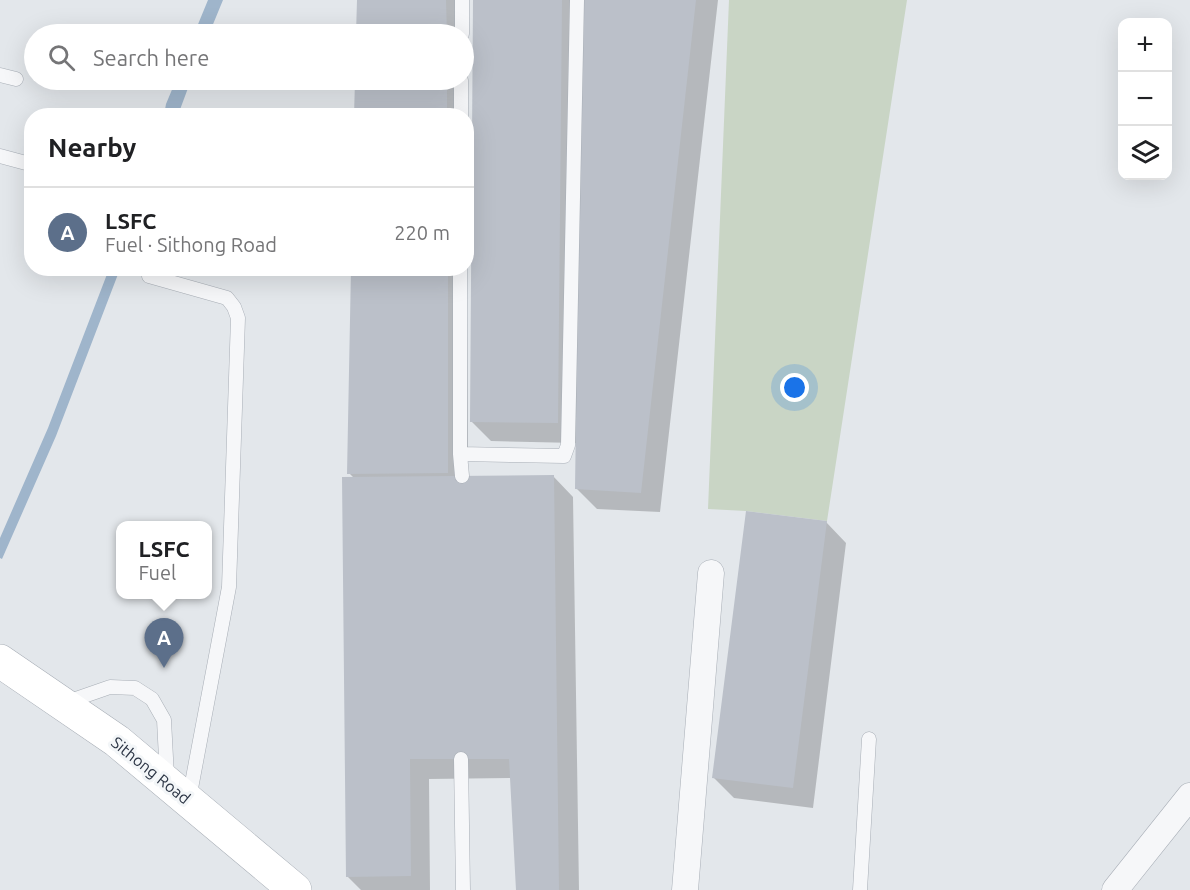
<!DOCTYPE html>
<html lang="en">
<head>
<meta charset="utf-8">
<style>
  :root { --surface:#fff; --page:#f6f6f6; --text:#202124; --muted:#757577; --line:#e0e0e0; --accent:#ce4b5f }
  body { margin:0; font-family:Ubuntu,sans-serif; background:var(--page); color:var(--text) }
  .controls { position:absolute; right:18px; top:18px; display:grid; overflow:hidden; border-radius:12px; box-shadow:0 6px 24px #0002 }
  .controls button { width:54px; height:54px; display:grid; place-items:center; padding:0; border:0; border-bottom:2px solid var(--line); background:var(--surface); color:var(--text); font:30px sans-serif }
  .you { position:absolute; left:795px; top:388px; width:21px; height:21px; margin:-15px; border:4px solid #fff; border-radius:50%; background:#1a73e8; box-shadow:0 0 0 9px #1a73e833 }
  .badge { display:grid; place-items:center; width:39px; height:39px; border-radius:50%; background:var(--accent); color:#fff; font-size:20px; font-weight:700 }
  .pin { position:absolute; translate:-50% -50px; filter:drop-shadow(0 2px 3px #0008) }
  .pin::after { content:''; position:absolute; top:32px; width:21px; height:18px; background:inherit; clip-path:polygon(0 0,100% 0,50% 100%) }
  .popup { position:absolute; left:116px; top:521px; width:96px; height:78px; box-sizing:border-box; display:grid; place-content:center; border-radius:12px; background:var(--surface); filter:drop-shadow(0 2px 4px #0005); font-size:20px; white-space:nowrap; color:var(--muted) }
  .popup b { font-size:22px; color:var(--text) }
  .popup::after { content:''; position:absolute; left:50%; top:100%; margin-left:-12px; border:12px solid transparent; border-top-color:var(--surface) }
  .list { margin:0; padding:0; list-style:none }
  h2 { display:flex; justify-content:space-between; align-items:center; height:78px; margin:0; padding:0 24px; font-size:26px }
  h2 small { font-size:20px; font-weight:400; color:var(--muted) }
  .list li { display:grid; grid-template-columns:39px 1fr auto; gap:18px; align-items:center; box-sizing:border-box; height:90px; padding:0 24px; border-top:2px solid var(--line) }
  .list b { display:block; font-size:22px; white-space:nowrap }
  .list p { margin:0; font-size:20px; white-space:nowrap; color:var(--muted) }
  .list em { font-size:20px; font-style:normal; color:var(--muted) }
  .icon { flex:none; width:33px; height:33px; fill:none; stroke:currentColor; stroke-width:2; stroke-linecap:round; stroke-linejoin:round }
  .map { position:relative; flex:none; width:1190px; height:890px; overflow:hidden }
  .search { position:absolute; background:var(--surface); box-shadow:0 6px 24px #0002; left:24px; top:24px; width:450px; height:66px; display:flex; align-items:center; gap:15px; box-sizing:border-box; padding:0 21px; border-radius:33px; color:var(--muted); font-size:22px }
  .panel { position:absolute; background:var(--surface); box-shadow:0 6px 24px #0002; left:24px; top:108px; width:450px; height:168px; border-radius:24px }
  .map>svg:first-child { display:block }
</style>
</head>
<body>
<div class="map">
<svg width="1190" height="890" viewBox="0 0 1190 890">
  <rect width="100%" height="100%" fill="#e3e7eb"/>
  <path fill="#c9d5c5" d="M729,0H907L827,521L746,511L708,509Z"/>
  <path fill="#9fb5cb" d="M208,0H223L209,34H194Z
    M176,80H191L178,115H164L166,104Z
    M109,269H120L56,436L2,559L0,558V538L48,428Z"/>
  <path fill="#0003" d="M358,0H466V116H356L357,80H464V34H358Z
    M475,0H718L660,512L597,509L577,489V443L491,441L471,421Z
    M466,143L468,477L553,476L573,497L579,890H517L512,778L429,779L430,890H361L347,876L354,478L349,473L353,268H466Z
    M826,522L846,543L813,808L734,798L714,778Z"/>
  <path fill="#bbc0c9" d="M357,0H446L447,34H356Z
    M473,0H562L558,423L470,422Z
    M582,0H696L641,493L575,489Z
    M355,80H447V116H354Z
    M351,268H448V473L347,474Z
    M554,475L559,890H516L509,759H410L411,876L346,877L342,477Z
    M746,511L827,521L793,788L712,778Z"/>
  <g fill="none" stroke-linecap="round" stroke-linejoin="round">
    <defs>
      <path id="service" d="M462,34V0
        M0,75L16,79
        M461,116V80
        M0,156L26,163
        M460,268V454L462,476
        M149,276L227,298L234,307L238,318L229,587L189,799
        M460,454L564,456L568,445L577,0
        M64,703L110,687L135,688L152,699L164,720L167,777
        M461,759L463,890
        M860,890L869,739"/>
      <path id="minor" d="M685,890L711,573
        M1115,890L1190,796"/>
      <path id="secondary" d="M0,661L117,741L295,890"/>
    </defs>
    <use href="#service" stroke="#a8aeb6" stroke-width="15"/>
    <use href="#minor" stroke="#a8aeb6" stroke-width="27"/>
    <use href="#secondary" stroke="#a8aeb6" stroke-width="34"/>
    <use href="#service" stroke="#f6f7f9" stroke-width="14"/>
    <use href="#minor" stroke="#f6f7f9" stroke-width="26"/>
    <use href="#secondary" stroke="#fff" stroke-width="33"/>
  </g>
  <g text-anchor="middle" stroke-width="6" stroke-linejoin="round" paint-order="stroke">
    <g font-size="16" fill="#2b3444" stroke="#f3f6f8">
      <text transform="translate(151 770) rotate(39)" y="6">Sithong Road</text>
    </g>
  </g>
</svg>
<div class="controls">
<button>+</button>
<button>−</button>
<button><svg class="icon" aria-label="layers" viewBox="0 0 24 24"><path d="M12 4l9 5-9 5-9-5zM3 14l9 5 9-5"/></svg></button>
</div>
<div class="you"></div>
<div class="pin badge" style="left:164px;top:668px;background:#5c6f8a">A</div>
<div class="popup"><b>LSFC</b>Fuel</div>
<div class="search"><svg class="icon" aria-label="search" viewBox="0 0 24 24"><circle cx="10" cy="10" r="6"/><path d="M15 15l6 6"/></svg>Search here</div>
<section class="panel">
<h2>Nearby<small></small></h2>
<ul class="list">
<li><span class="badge" style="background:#5c6f8a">A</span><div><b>LSFC</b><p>Fuel · Sithong Road</p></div><em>220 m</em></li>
</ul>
</section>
</div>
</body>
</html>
